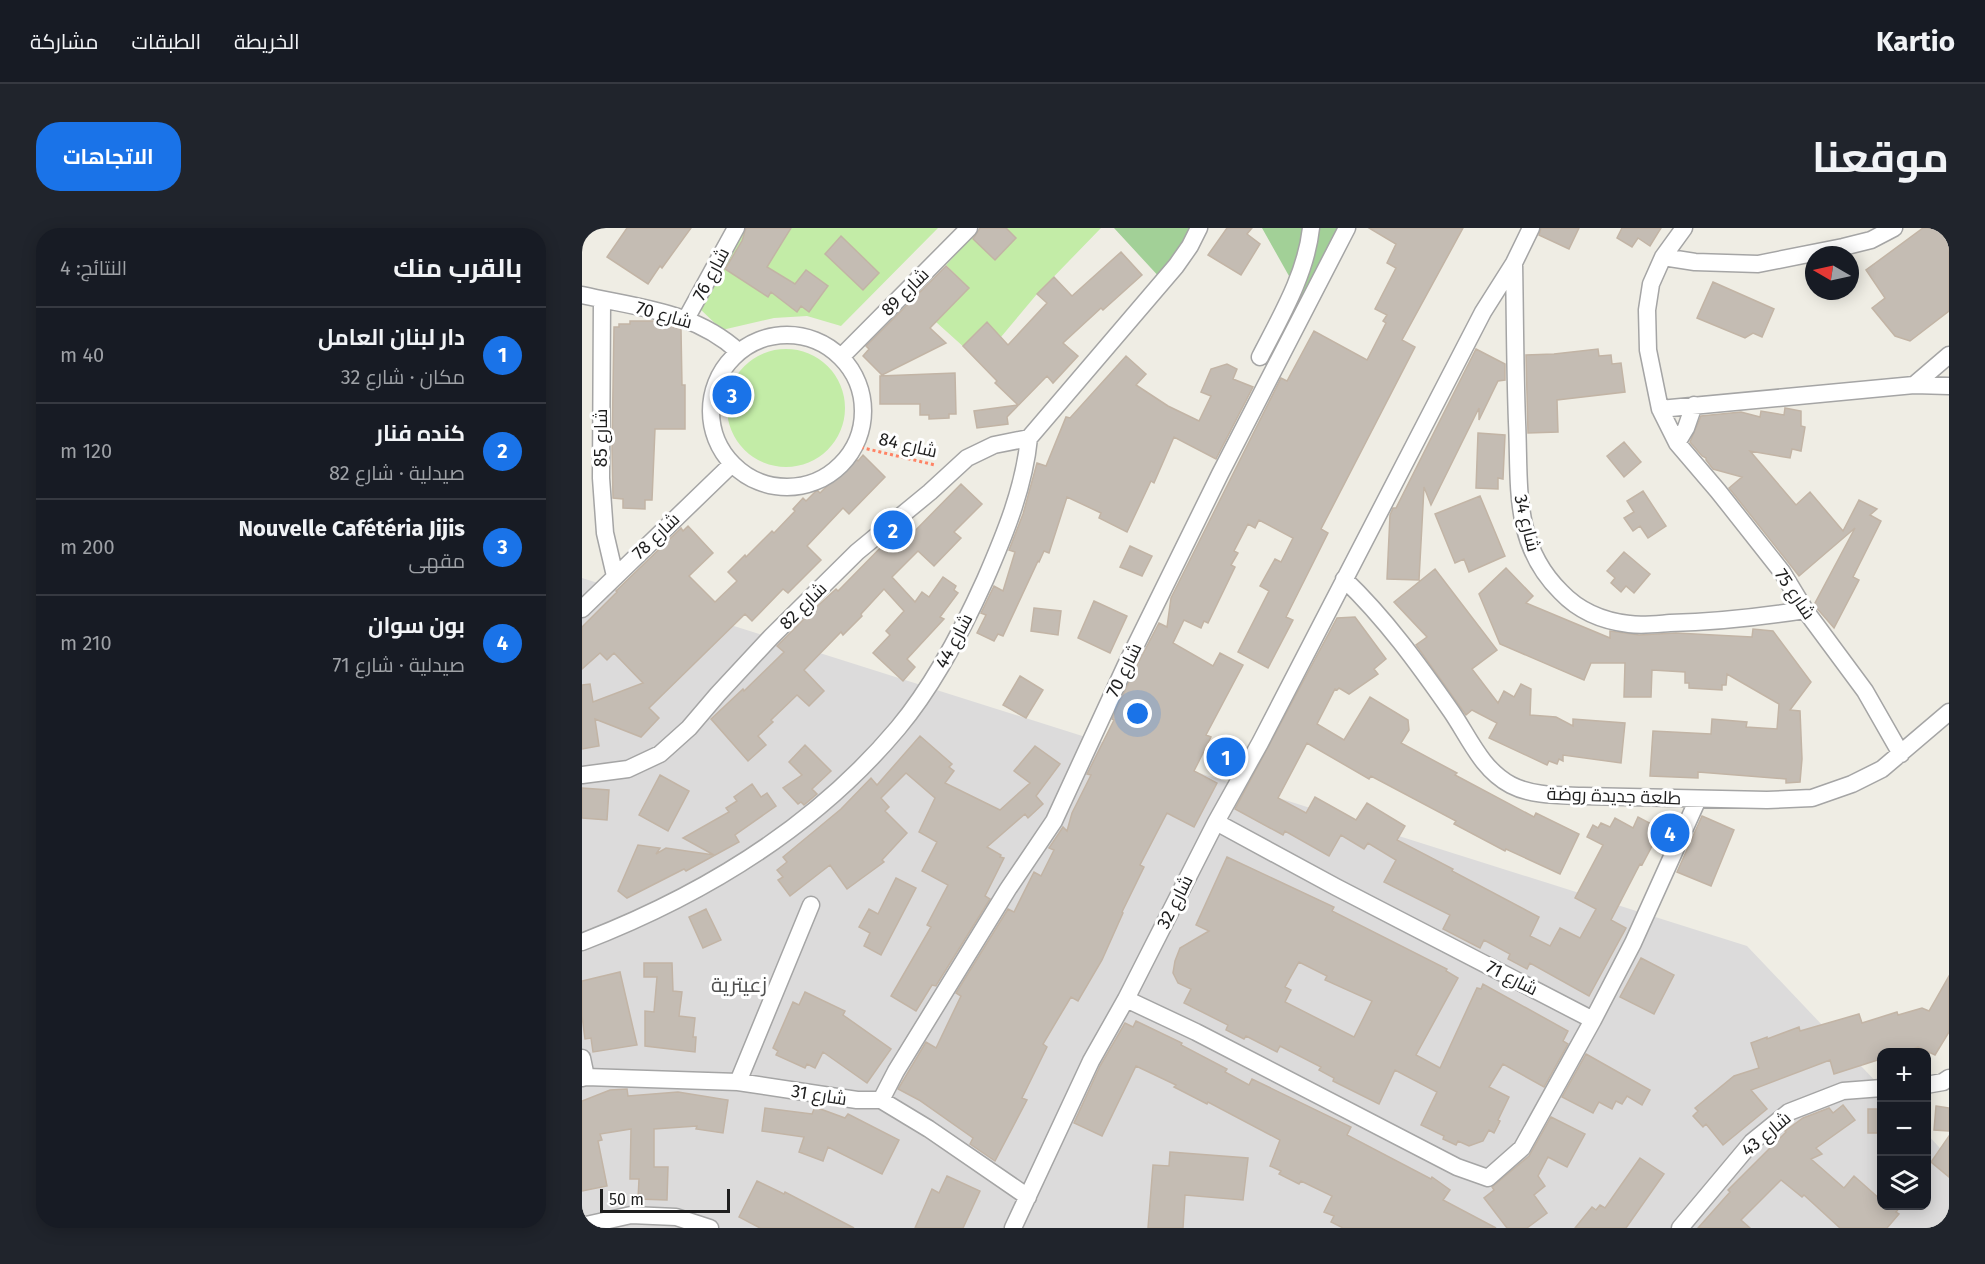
<!DOCTYPE html>
<html lang="ar">
<head>
<meta charset="utf-8">
<style>
  :root { --surface:#171b24; --page:#20242c; --text:#f1f3f6; --muted:#9ea1a6; --line:#363941; --accent:#1a73e8 }
  body { margin:0; font-family:"Fira Sans",Cairo,sans-serif; background:var(--page); color:var(--text); direction:rtl }
  .controls { position:absolute; right:18px; bottom:18px; display:grid; overflow:hidden; border-radius:12px; box-shadow:0 3px 15px #0003 }
  .controls button { width:54px; height:54px; display:grid; place-items:center; padding:0; border:0; border-bottom:2px solid var(--line); background:var(--surface); color:var(--text); font:30px sans-serif }
  .compass { position:absolute; left:1223px; top:18px; width:54px; height:54px; border-radius:50%; background:var(--surface); box-shadow:0 3px 15px #0003; rotate:279deg }
  .scale { position:absolute; left:18px; bottom:15px; width:130px; box-sizing:border-box; padding-left:6px; border:3px solid #1e1e1e; border-top:0; font-size:16px; line-height:21px; white-space:nowrap; color:#1e1e1e; -webkit-text-stroke:4px #fff; paint-order:stroke }
  .you { position:absolute; left:556px; top:486px; width:21px; height:21px; margin:-15px; border:4px solid #fff; border-radius:50%; background:#1a73e8; box-shadow:0 0 0 9px #1a73e833 }
  .badge { display:grid; place-items:center; width:39px; height:39px; border-radius:50%; background:var(--accent); color:#fff; font-size:20px; font-weight:700 }
  .pin { position:absolute; translate:-50% -50%; border:3px solid #fff; box-shadow:0 2px 6px #0006 }
  .list { margin:0; padding:0; list-style:none }
  h2 { display:flex; justify-content:space-between; align-items:center; height:78px; margin:0; padding:0 24px; font-size:26px }
  h2 small { font-size:20px; font-weight:400; color:var(--muted) }
  .list li { display:grid; grid-template-columns:39px 1fr auto; gap:18px; align-items:center; box-sizing:border-box; height:96px; padding:0 24px; border-top:2px solid var(--line) }
  .list b { display:block; font-size:22px; white-space:nowrap }
  .list p { margin:0; font-size:20px; white-space:nowrap; color:var(--muted) }
  .list em { font-size:20px; font-style:normal; color:var(--muted) }
  .icon { flex:none; width:33px; height:33px; fill:none; stroke:currentColor; stroke-width:2; stroke-linecap:round; stroke-linejoin:round }
  .map { position:relative; flex:none; width:1367px; height:1000px; overflow:hidden; direction:ltr; border-radius:24px }
  header { display:flex; align-items:center; gap:36px; box-sizing:border-box; height:84px; padding:0 30px; background:var(--surface); border-bottom:2px solid var(--line) }
  header strong { font-size:28px }
  nav { display:flex; gap:33px; margin-inline-start:auto; font-size:21px }
  .intro { display:flex; align-items:center; justify-content:space-between; box-sizing:border-box; height:144px; padding:0 36px }
  h1 { margin:0; font-size:42px }
  .button { padding:15px 27px; border-radius:24px; background:var(--accent); color:#fff; font-size:21px; font-weight:700 }
  main { display:flex; gap:36px; padding:0 36px }
  aside { flex:1; background:var(--surface); border-radius:24px; box-shadow:0 3px 15px #0003 }
  .map>svg:first-child { display:block }
</style>
</head>
<body>
<header>
<strong>Kartio</strong>
<nav><a>الخريطة</a><a>الطبقات</a><a>مشاركة</a></nav>
</header>
<div class="intro"><h1>موقعنا</h1><a class="button">الاتجاهات</a></div>
<main>
<div class="map">
<svg width="1367" height="1000" viewBox="0 0 1367 1000">
  <rect width="100%" height="100%" fill="#efede4"/>
  <path fill="#dcdbdb" d="M0,350L1165,718L1299,859L1300,978H1344L1345,906L1367,930V1000H0Z"/>
  <path fill="#c3eca7" d="M158,0H356L259,98L225,88L192,90L140,102L117,80Z
    M424,0H519L455,66L419,109L405,95L388,111L384,121L354,94L387,60L364,37L390,9L413,31L434,10Z
    M145 180a59 59 0 1 1 118 0a59 59 0 1 1-118 0Z"/>
  <path fill="#a2d097" d="M532,0H617L580,52Z
    M680,0H761L725,80Z"/>
  <path fill="#c4bcb3" stroke="#c2b4a5" stroke-width="1.5" fill-rule="evenodd" d="M45,0H109L80,40L78,38L66,56L25,29Z
    M164,0H209L185,39L213,56L224,42L246,58L227,84L219,78L215,84L189,64L186,69L143,41L160,13Z
    M398,0H424L434,10L413,32L391,11Z
    M645,0H670L665,6L678,16L659,47L626,27Z
    M787,0H881L820,112L833,119L739,301L746,305L704,389L711,392L686,440L656,424L687,363L678,358L693,331L699,334L711,310L677,292L673,300L666,296L652,323L656,325L649,337L653,339L626,395L622,393L619,400L602,392L591,415L631,438L638,425L661,437L624,507L629,509L612,543L635,555L612,599L585,585L558,637L562,639L540,684L541,685L520,732L496,773L489,769L461,816L465,819L440,870L445,872L413,933L388,916L391,910L337,872L316,861L344,814L354,820L379,768L374,765L426,681L432,684L452,644L459,648L472,622L467,620L481,599L485,603L490,585L509,547L505,546L532,492L530,491L553,441L577,395L585,399L589,370L699,150L705,153L732,103L785,132L804,95L801,93L805,87L793,81L814,40L805,35L814,16Z
    M959,0H997L987,21L957,7Z
    M1040,0H1079L1068,18L1056,10L1050,19L1035,10Z
    M1341,0H1367V83L1328,113L1313,108L1290,80L1303,70L1284,42Z
    M259,8L297,45L281,62L243,26Z
    M539,24L560,47L521,82L519,80L481,115L496,128L471,155L465,148L425,189L426,196L395,200L392,183L436,177L413,155L415,153L381,118L405,94L426,117L465,75L455,66L472,49L490,68Z
    M364,38L387,60L348,100L364,115L300,147L281,128L287,121L284,118Z
    M1131,54L1192,81L1180,109L1171,105L1163,110L1115,90Z
    M48,93H72L99,101L100,157H103V201H73L70,272H63V281L41,280V271L31,270L30,221L32,99H37V96H48Z
    M894,121L923,136V152L916,153L897,192V180L849,277L842,259L837,352L805,351L808,287L811,280H814Z
    M1016,121L1017,128L1029,127L1030,136L1039,135L1043,164L975,172L976,204L946,205L944,127L972,126Z
    M544,128L564,146L554,157L586,178L617,193L629,168L619,164L629,141L645,136L655,141L651,151L671,159L634,231L592,209L572,255L569,253L545,304L517,290L519,285L485,269L467,325L462,323L457,334L456,333L421,408L416,406L412,413L395,405L404,387L399,385L412,358L421,363L433,324L427,322L441,286L455,235L464,238L484,189L488,190Z
    M373,145L374,186H367V190L347,191V187H338V176H298V148Z
    M1203,180L1219,183V198L1223,199L1219,223L1210,221L1208,230L1168,223L1214,277L1228,264L1261,303L1277,272L1295,281L1288,287L1299,293L1271,349L1277,352L1252,400L1232,377L1273,300L1217,348L1147,260L1160,249L1131,241L1124,232V230L1120,228L1108,214L1119,188L1159,184L1178,189L1179,183L1202,187Z
    M896,205L923,207L921,251L916,250V261L894,260Z
    M1042,214L1059,234L1042,249L1025,228Z
    M281,227L303,249L267,286L261,280L225,318L239,332L206,365L201,361L170,393L163,386L67,480L77,490L59,509L13,491L17,518L0,521V457L8,456L11,474L61,455L32,425L25,432L18,425L0,441V399L35,364L34,363L99,300L101,303L106,298L131,325L107,348L133,374L155,353L146,344L163,327L164,329L190,303L192,305L213,283L211,281L221,270L224,273L235,262L238,265L273,230L276,233Z
    M379,256L400,276L372,304L379,310L352,338L336,323L310,349L333,374L340,364L347,369L361,349L374,358L372,362L376,365L358,389L362,391L325,431L333,439L321,453L291,425L308,407L304,403L322,383L302,361L279,386L280,388L261,407L259,404L222,442L242,463L227,478L215,467L189,492L191,494L176,508L184,517L166,533L129,491L161,461L162,463L202,424L195,418L229,384L254,361L256,363L307,311L313,307L321,315Z
    M1061,263L1084,298L1066,310L1058,298L1051,303L1042,290L1052,284L1045,273Z
    M898,268L923,328L887,344L882,331L873,335L853,286Z
    M548,318L570,328L560,348L538,339Z
    M1042,324L1068,346L1052,365L1044,358L1039,364L1029,355L1033,350L1025,343Z
    M924,340L951,368L944,375L1028,410V403L1057,407L1094,405L1170,409L1171,401L1191,403L1229,454L1208,482L1218,483L1220,531L1218,554L1204,555V551L1116,544V550L1068,548L1071,503L1129,506L1130,491L1165,494L1164,499L1195,501L1197,476L1145,446L1144,457H1140V462L1107,460V455H1103V444L1070,442L1069,469H1042L1043,435H1009L1002,452L918,416L897,366Z
    M853,341L915,422L890,441L916,475L922,463L932,469L939,456L949,461L948,487L974,489L991,498V491L1043,495L1039,535L981,527V533L977,531L975,536L967,533L965,537L907,510L915,495L890,482L884,487L834,417L845,409L812,374Z
    M512,373L545,388L528,425L496,410Z
    M452,380L479,383L476,407L449,403Z
    M773,389L804,431L792,441L796,446L767,466L757,460L755,462L753,461L735,496L762,512L788,469L826,492L827,502L819,515L875,545L873,547L952,589L954,585L997,606L978,646L924,621L923,623L872,596L874,593L789,548L787,551L725,515L696,570L724,585L733,569L774,592L785,575L823,598L815,612L871,641L870,643L957,689L948,708L968,718L978,700L998,710L1014,681L993,670L1021,617L1005,609L1011,597L1016,600L1019,595L1028,599L1033,590L1051,600L1056,589L1079,601L1060,637L1058,636L1029,692L1044,700L1007,768L948,735L945,741L926,731L928,726L902,712L898,720L861,701L868,687L802,654L814,632L786,615L782,621L759,607L747,628L703,603L701,607L653,581L755,390Z
    M438,448L461,462L444,490L421,477Z
    M338,508L370,536L367,539L372,543L363,555L418,582L448,555L432,543L453,518L478,536L454,568L461,576L446,590L443,586L405,619L419,627L418,629L422,630L403,668L408,671L355,756L354,758L350,757L334,783L309,768L349,699L345,697L366,657L340,643L355,614L337,604L353,570L324,545L299,570L307,579L303,583L325,605L300,632L302,634L265,661L248,637L208,668L196,652L201,649L195,642L205,634L201,629L259,581L289,550L295,557Z
    M223,517L249,543L230,561L235,566L222,577L219,574L216,576L201,560L220,547L207,534Z
    M78,547L107,563L86,603L57,587Z
    M170,556L179,569L185,565L194,578L153,607L157,614L104,643L102,641L45,670L36,663L56,617L78,620L74,626L84,620L132,627L101,610L147,584L144,580L155,573L152,569Z
    M0,560L27,562L25,592L0,590Z
    M1120,588L1152,602L1129,658L1095,644Z
    M645,629L752,679L750,683L865,741L864,743L876,750L834,827L858,840L895,760L899,761L901,756L986,803L981,813L986,816L962,859L921,836L907,859L927,869L916,892L918,893L912,905L907,902L901,913L887,918L876,913L874,917L861,911L862,908L839,897L855,864L813,842L797,876L751,853L752,850L737,842L739,839L698,818L695,824L664,808L662,811L644,802L646,797L602,775L609,761L596,755L591,745L593,733L598,720L627,703L614,697ZM717,734L745,748L743,752L790,773L772,809L703,774L709,762L703,759Z
    M314,650L334,660L299,727L282,718L288,705L277,699L287,681L296,686Z
    M124,681L139,712L121,720L107,689Z
    M1059,730L1092,747L1072,786L1038,769Z
    M62,735H90L91,763L100,764L97,788L113,790L111,809H114L113,824L63,818V783L72,784L75,749H62Z
    M38,744L55,817L11,824L9,810L3,811L0,788V753Z
    M1367,748V804L1353,827L1336,819L1320,825H1299V831L1252,846L1248,832L1169,862L1185,881L1141,917L1124,896L1121,899L1111,888L1116,883L1113,880L1152,848L1177,840L1169,815L1185,809V811L1217,799L1218,803L1277,786L1280,795L1315,784L1316,787L1340,780L1347,783Z
    M223,764L263,783L261,787L309,821L285,855L241,824L233,840L225,836L223,840L194,827L196,823L191,820L211,774L217,777Z
    M554,793L600,815L599,817L645,841L643,844L667,857L670,851L769,899L765,907L849,951L850,949L868,962L861,972L914,1000H761L749,994L752,988L742,984L750,968L719,953L717,956L697,946L699,943L688,938L698,912L626,874L625,876L592,859L594,857L554,838L520,908L492,895L518,838L539,802L543,795L551,799Z
    M1004,826L1068,862L1060,877L1045,868L1040,876L1034,873L1030,881L1017,874L1011,885L980,869Z
    M45,861L46,868L96,864L146,872L141,905L114,901L115,898L72,901V939H86L85,972L56,971L57,951H48L49,901L18,906L20,912L16,913L25,958L0,963V873L28,862Z
    M1261,877L1273,892L1234,920L1240,926L1229,931L1262,960L1272,948L1299,972V978H1319L1314,984L1317,986L1305,1000H1258L1222,967L1220,969L1199,952L1159,992L1168,1000H1116L1148,964L1146,962L1204,904L1203,903L1221,890L1247,880L1251,885Z
    M1354,878L1367,880V903L1352,902Z
    M233,879L263,890L266,886L317,912L300,946L246,919L241,933L217,924L222,909L180,903L183,880L230,886Z
    M1286,881H1299V905H1286Z
    M969,889L1003,906L985,939L966,929L956,948L963,958L952,967L965,985L945,1000H925L902,970L912,962L910,959L947,928Z
    M1367,908V949L1349,934Z
    M588,924L666,930L661,972L603,967L601,1000H566L571,937L587,938Z
    M1058,930L1082,946L1044,1000H993L1010,979L1014,982L1018,977L1023,980Z
    M365,948L398,963L381,1000H333L350,961L357,965Z
    M175,953L202,966L203,964L272,1000H178L157,989Z"/>
  <g fill="none" stroke-linecap="round" stroke-linejoin="round">
    <defs>
      <path id="street" d="M1102,0L1081,29L1069,56L1065,82L1066,122L1078,181L1095,215L1136,263L1200,344L1223,382L1283,463L1319,526
        M1081,29L1113,34L1176,36L1261,19L1289,12L1312,0
        M932,35C933,88 933,141 935,194C938,257 930,316 979,364C997,383 1021,393 1047,396C1060,398 1075,396 1088,395C1134,394 1178,389 1223,382
        M0,67C57,80 112,83 157,124
        M20,72L19,250L23,305L33,348
        M104,91L154,0
        M129 183a76 76 0 1 1 152 0a76 76 0 1 1-152 0Z
        M259,129L387,0
        M678,129C699,88 724,46 729,0
        M1332,157L1367,158
        M1078,181L1332,157L1367,127
        M1095,215L1104,200L1112,177
        M762,351C803,390 837,437 869,483C887,509 899,541 929,557C950,568 978,567 1001,568L1185,572L1230,570L1270,556L1300,541L1367,484
        M0,381L150,236
        M0,547L46,541L78,526L107,500L136,466L189,409L275,324L348,264L385,230L412,217L447,210
        M634,594L754,659L1011,792
        M0,714C119,668 233,599 316,500C352,457 380,403 403,352C423,306 442,260 447,210L594,38L608,18L617,0
        M544,771L614,804L875,939L906,950L940,920L1011,792L1051,715L1116,571
        M0,830L4,849
        M0,850L4,849L156,854L275,872H299L347,901L446,969
        M156,854L229,677
        M1344,857L1361,854L1367,850
        M299,872L314,843L426,661L472,593L543,439L638,246L765,0
        M0,998L49,987L94,989L128,1000
        M431,1000L509,833L544,771L634,594L678,515L901,84L932,35L949,0
        M1098,1000L1170,914L1207,884L1261,863L1300,860"/>
    </defs>
    <use href="#street" stroke="#a5a5a5" stroke-width="19"/>
    <path stroke="#ff8365" stroke-width="3" stroke-dasharray="3 3" stroke-linecap="butt" d="M273,218L353,237"/>
    <use href="#street" stroke="#fff" stroke-width="16"/>
  </g>
  <g text-anchor="middle" stroke-width="6" stroke-linejoin="round" paint-order="stroke">
    <g font-size="18" fill="#1e1e1e" stroke="#fff">
      <text transform="translate(129 46) rotate(-62)" y="6">شارع 76</text>
      <text transform="translate(323 64) rotate(-45)" y="6">شارع 89</text>
      <text transform="translate(82 87) rotate(16)" y="6">شارع 70</text>
      <text transform="translate(19 210) rotate(-90)" y="6">شارع 85</text>
      <text transform="translate(326 217) rotate(13)" y="6">شارع 84</text>
      <text transform="translate(945 295) rotate(76)" y="6">شارع 34</text>
      <text transform="translate(74 308) rotate(-44)" y="6">شارع 78</text>
      <text transform="translate(1213 366) rotate(56)" y="6">شارع 75</text>
      <text transform="translate(221 378) rotate(-45)" y="6">شارع 82</text>
      <text transform="translate(372 413) rotate(-62)" y="6">شارع 44</text>
      <text transform="translate(542 442) rotate(-64)" y="6">شارع 70</text>
      <text transform="translate(1032 568) rotate(2)" y="6">طلعة جديدة روضة</text>
      <text transform="translate(593 674) rotate(-63)" y="6">شارع 32</text>
      <text transform="translate(930 750) rotate(27)" y="6">شارع 71</text>
      <text transform="translate(237 867) rotate(9)" y="6">شارع 31</text>
      <text transform="translate(1184 906) rotate(-40)" y="6">شارع 43</text>
    </g>
    <g font-size="21" fill="#515151" stroke="#fff">
      <text x="157" y="764">زعيترية</text>
    </g>
  </g>
</svg>
<div class="controls">
<button>+</button>
<button>−</button>
<button><svg class="icon" aria-label="layers" viewBox="0 0 24 24"><path d="M12 4l9 5-9 5-9-5zM3 14l9 5 9-5"/></svg></button>
</div>
<svg class="compass" viewBox="-18 -18 36 36"><path d="M0-13l5 13h-10z" fill="#e53935"/><path d="M0 13l5-13h-10z" fill="#9ea1a6"/></svg>
<div class="scale">50 m</div>
<div class="you"></div>
<div class="pin badge" style="left:644px;top:529px">1</div>
<div class="pin badge" style="left:311px;top:302px">2</div>
<div class="pin badge" style="left:150px;top:167px">3</div>
<div class="pin badge" style="left:1088px;top:605px">4</div>
</div>
<aside>
<h2>بالقرب منك<small>النتائج: 4</small></h2>
<ul class="list">
<li><span class="badge">1</span><div><b>دار لبنان العامل</b><p>مكان · شارع 32</p></div><em>40 m</em></li>
<li><span class="badge">2</span><div><b>كنده فنار</b><p>صيدلية · شارع 82</p></div><em>120 m</em></li>
<li><span class="badge">3</span><div><b>Nouvelle Cafétéria Jijis</b><p>مقهى</p></div><em>200 m</em></li>
<li><span class="badge">4</span><div><b>بون سوان</b><p>صيدلية · شارع 71</p></div><em>210 m</em></li>
</ul>
</aside>
</main>
</body>
</html>
